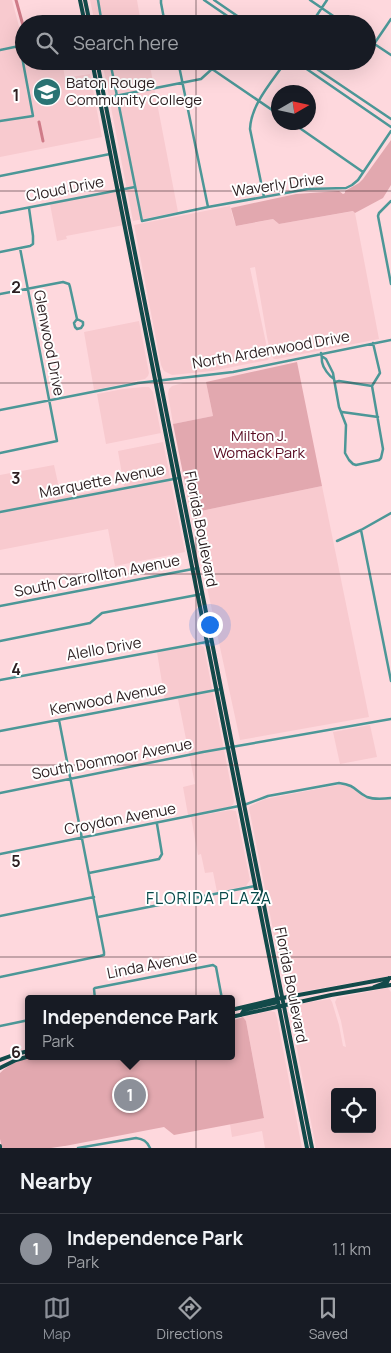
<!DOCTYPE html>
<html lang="en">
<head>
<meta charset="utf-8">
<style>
  :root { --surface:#171b24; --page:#242831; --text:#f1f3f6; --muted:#9ea1a6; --line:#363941; --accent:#8c9099 }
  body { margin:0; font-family:Manrope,sans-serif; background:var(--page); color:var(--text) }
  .controls { position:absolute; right:15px; bottom:15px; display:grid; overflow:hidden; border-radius:5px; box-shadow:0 5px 20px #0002 }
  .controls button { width:45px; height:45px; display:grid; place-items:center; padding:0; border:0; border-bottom:1px solid var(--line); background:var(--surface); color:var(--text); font:25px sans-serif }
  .compass { position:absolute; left:271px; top:85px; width:45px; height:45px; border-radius:50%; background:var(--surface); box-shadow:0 5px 20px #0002; rotate:81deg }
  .you { position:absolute; left:209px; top:624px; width:18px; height:18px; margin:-12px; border:4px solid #fff; border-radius:50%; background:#1a73e8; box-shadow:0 0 0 8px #1a73e833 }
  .badge { display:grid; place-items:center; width:32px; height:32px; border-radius:50%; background:var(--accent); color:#fff; font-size:16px; font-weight:700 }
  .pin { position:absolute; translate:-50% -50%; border:2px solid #fff; box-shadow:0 1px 5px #0006 }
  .popup { position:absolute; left:25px; top:995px; width:210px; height:65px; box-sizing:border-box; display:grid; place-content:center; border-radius:5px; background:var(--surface); filter:drop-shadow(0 1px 4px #0005); font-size:16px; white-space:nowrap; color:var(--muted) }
  .popup b { font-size:19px; color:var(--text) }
  .popup::after { content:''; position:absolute; left:50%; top:100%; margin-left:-10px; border:10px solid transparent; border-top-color:var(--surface) }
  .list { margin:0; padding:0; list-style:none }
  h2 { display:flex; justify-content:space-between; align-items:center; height:65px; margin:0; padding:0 20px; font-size:21px }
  h2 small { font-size:16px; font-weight:400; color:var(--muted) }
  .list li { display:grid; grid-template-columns:32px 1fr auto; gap:15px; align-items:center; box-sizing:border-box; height:70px; padding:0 20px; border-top:1px solid var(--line) }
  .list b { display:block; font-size:19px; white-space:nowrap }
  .list p { margin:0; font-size:16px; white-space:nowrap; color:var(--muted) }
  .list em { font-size:16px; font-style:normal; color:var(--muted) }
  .icon { flex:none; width:28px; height:28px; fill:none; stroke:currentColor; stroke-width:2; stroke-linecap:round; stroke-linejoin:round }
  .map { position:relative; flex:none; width:391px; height:1148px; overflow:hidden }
  .search { position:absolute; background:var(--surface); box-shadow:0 5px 20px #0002; left:15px; right:15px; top:15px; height:55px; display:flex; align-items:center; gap:12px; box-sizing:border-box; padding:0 18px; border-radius:28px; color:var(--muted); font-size:19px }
  .sheet { height:135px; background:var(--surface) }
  nav { display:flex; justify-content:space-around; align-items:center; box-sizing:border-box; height:70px; border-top:1px solid var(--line); background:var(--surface); font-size:14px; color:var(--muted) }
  nav a { display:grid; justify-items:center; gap:2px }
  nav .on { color:var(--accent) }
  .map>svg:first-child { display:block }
</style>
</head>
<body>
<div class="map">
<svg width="391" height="1148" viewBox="0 0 391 1148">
  <rect width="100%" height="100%" fill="#fed8dd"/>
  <path fill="#f8cacf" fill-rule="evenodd" d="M0,0H12L24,45V61H62L65,78L90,74L102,137L0,157Z
    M90,0H137L141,24H95Z
    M102,61H149L178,212L133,221Z
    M118,190L124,225L66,236L67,239L57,241L50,204Z
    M230,206L234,221L237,226L273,219L279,224L354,211L355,213L379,339L277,359H274L271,355L267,337L255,267L250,268L269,357L268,360L212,371L172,375L164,371L161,365L134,225Z
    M139,321L149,373L148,376L145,379L94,390L84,332Z
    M206,382L213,416L173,424L168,394L169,389L172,386L183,383Z
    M143,387H149L153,392L161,433L106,444L97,394L123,389Z
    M163,442L185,552L115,566L108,529L0,550V475L54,465L61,497L124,486L118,451Z
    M322,486L369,717L240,740L191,513Z
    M200,645L204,647L234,801L233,805L229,807L188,815L183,787L195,784L178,699L165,701L157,652Z
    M370,725L377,757L340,764L333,732Z
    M338,785H347L366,796L375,799L391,798V976L288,994L285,991L249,808L250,806L265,799Z
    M231,810L236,811L250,880L246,886L217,892L213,872L205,873L201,854L198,855L191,817Z
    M386,988H388L391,992V1148H316L289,1008L292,1005L330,999L332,1002L339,1025L343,1046L346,1047L341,1021L335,1002L337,998ZM335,1092H372V1129H335Z
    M270,1011L275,1012L277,1018L302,1148H265L262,1131L232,1137L230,1124L264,1117L246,1021L243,1017Z"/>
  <path fill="#e2a8af" d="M391,140V185L383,198L355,213L353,211L279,224L273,219L236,226L231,208L296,194L339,191L343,194L345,193V191L359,183L363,179Z
    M297,362L322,486L191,513L173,424L213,416L206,382Z
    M243,1017L246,1021L264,1118L174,1135L164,1127L65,1146H64L51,1148H2L0,1139V1073C9,1064 21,1059 34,1056H231V1021Z"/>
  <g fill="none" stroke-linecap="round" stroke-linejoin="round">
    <path stroke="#cf7b88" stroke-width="3" d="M16,0L24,29
      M39,122L43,141"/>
    <path stroke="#4c9797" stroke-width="2.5" d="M98,0L102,24
      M161,0V3L165,24
      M204,0L239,24
      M214,0L249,24
      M310,0L345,24
      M311,24L327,0
      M367,39L391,55
      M374,44L391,19
      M0,50L24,45
      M110,61L142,221L208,207L308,189L346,188L352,185L358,180L391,131
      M178,61L208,207
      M199,61L212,69L278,114
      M295,61L391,127
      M305,61L391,119
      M105,98L201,79L212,69
      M0,121L33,116L20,46
      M291,122L363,172
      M0,176L110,154
      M264,197L250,129C251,104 272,82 286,61
      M391,201L379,213L378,216L391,284
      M0,213L135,187
      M0,252L30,246L33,244V236L29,208
      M0,294L63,282L69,284L70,287L77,319L83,322V325L81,328L77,329L75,327L74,323L77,319
      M321,353C322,356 322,359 322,362C323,368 329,376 334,379L333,373L326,359L323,357
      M334,379L339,407L346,425L345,453L349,460L353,464L356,465L379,460L381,458L383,449L372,386L380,373L373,343
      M335,382L339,381L372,386
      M0,410L138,383L233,372L391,340
      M342,412L378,417
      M0,453L57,441L20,248
      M0,512L179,478
      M361,530L391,681
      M337,541L361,530L391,513
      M0,606L198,568
      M0,641L90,623L102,613L202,594
      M0,680L212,641
      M0,731L221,689
      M0,793L203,752L391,719
      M244,805L268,796L339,783C356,785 355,791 367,797C375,800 383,799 391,798
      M0,854L239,806
      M89,873L159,859L162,854L157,824
      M0,916L94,897
      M98,917L255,886
      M0,977L100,956L104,955V952L59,720
      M95,999L94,989L95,988L213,965L216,967L222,999
      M0,1026L29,1020
      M78,1148L136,1138C143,1139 147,1141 150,1148"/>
    <path stroke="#124a4a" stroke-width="4" d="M80,0L85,24
      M85,0L90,24
      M92,61L307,1148
      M97,61L312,1148
      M374,987L387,982L389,978
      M231,1010L277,999L391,978
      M241,1015L244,1010L278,1002
      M231,1017L331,995L391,985
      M0,1060L16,1054L29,1051
      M0,1068L16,1060L30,1056
      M0,1146V1148"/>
  </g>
  <path fill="none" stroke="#2c1f21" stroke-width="1" stroke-opacity="0.55" d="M196,0V24M196,61V1148M0,191H391M0,383H391M0,574H391M0,765H391M0,957H391"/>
  <defs>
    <symbol id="university-disc" viewBox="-11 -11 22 22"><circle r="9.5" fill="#2a7474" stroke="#fff"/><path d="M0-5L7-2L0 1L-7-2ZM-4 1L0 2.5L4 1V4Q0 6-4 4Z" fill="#fff"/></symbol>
  </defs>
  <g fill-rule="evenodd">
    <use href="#university-disc" x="31" y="76" width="32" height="32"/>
  </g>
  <g text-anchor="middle" stroke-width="4" stroke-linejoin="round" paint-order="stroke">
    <g font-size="15" fill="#2c1f21" stroke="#fff" text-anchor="start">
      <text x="66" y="88">Baton Rouge<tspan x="66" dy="17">Community College</tspan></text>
    </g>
    <g font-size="15" fill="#2c1f21" stroke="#fff">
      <text transform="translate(278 185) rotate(-8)" y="5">Waverly Drive</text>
      <text transform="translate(65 189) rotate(-11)" y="5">Cloud Drive</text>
      <text transform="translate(49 343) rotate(79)" y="5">Glenwood Drive</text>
      <text transform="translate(271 350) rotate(-10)" y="5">North Ardenwood Drive</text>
      <text transform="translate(102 481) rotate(-11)" y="5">Marquette Avenue</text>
      <text transform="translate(201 529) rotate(79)" y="5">Florida Boulevard</text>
      <text transform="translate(97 576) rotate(-11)" y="5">South Carrollton Avenue</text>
      <text transform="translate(104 649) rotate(-10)" y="5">Alello Drive</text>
      <text transform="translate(108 699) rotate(-11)" y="5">Kenwood Avenue</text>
      <text transform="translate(112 759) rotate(-11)" y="5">South Donmoor Avenue</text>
      <text transform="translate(120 819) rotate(-11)" y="5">Croydon Avenue</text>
      <text transform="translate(152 965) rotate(-11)" y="5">Linda Avenue</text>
      <text transform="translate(291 985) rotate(79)" y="5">Florida Boulevard</text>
    </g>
    <g font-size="15" fill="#580a21" stroke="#fff">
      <text x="259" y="441">Milton J.<tspan x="259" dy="17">Womack Park</tspan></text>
    </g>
    <g font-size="16" letter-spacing="1" fill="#054848" stroke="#fff">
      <text x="209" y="904">FLORIDA PLAZA</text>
    </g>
  </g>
  <g font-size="16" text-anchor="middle" font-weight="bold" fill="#2c1f21" stroke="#fff" stroke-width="4" stroke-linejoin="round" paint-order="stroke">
    <text x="16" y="101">1</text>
    <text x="16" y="293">2</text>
    <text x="16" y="484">3</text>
    <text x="16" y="675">4</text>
    <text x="16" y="867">5</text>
    <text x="16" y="1058">6</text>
  </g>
</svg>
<div class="controls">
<button><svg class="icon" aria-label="locate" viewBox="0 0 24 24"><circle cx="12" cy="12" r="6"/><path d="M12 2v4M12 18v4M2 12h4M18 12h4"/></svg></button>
</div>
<svg class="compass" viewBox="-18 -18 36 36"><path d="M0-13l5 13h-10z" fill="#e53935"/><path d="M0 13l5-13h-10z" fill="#9ea1a6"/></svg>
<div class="you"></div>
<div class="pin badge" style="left:130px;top:1095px">1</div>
<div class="popup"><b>Independence Park</b>Park</div>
<div class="search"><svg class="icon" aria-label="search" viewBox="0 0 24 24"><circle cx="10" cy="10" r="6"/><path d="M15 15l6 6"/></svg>Search here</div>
</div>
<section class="sheet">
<h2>Nearby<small></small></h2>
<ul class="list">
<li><span class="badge">1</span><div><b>Independence Park</b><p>Park</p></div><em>1.1 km</em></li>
</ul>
</section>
<nav>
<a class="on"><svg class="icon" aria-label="map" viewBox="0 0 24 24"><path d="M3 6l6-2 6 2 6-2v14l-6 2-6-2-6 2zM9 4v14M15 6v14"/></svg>Map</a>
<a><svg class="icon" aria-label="directions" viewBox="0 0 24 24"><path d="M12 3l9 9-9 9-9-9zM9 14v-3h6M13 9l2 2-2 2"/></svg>Directions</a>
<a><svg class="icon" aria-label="saved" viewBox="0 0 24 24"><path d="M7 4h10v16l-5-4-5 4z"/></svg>Saved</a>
</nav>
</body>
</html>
